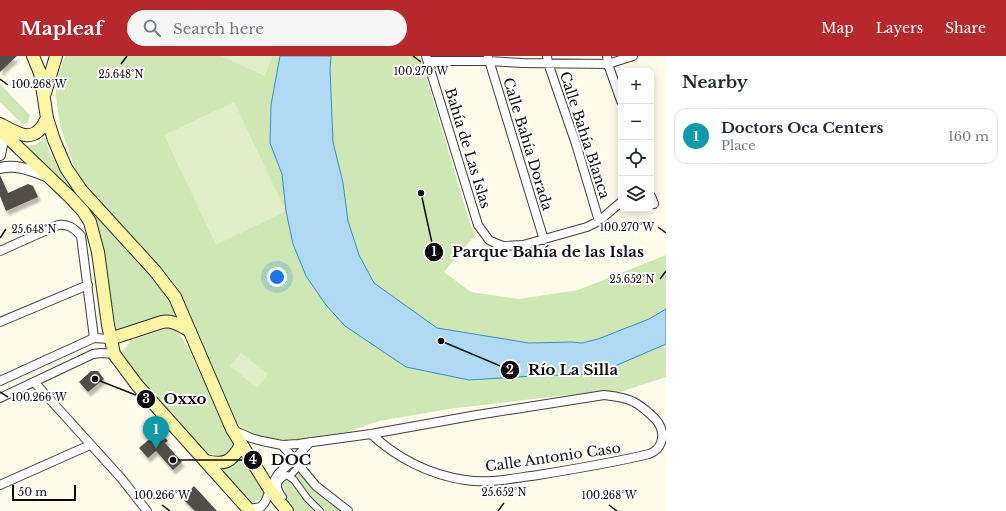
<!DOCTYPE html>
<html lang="en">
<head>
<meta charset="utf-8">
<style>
  :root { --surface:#fff; --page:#f6f6f7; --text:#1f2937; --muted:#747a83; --line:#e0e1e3; --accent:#b6282b }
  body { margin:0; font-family:"Libre Baskerville",serif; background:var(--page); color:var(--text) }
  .controls { position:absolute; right:12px; top:12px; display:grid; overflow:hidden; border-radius:8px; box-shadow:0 2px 10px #0003 }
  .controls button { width:36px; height:36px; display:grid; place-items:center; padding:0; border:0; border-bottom:1px solid var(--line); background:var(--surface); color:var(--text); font:20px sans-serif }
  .scale { position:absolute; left:12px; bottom:10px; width:64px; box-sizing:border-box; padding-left:4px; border:2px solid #0b0b0b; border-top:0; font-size:11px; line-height:14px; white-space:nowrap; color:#0b0b0b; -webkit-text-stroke:3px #fff; paint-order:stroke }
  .you { position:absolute; left:277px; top:221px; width:14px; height:14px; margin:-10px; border:3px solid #fff; border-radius:50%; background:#1a73e8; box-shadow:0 0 0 6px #1a73e833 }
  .badge { display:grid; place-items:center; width:26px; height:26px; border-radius:50%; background:var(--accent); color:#fff; font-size:13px; font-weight:700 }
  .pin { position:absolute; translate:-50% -33px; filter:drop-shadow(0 1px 2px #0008) }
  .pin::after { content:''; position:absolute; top:21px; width:14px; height:12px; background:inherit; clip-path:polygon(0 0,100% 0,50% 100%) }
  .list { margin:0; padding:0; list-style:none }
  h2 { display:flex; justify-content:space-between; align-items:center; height:52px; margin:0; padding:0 16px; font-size:17px }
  h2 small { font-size:13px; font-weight:400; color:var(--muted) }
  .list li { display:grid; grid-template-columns:26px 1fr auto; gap:12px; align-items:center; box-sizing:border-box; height:56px; margin:0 8px 8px; padding:0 8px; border:1px solid var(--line); border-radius:12px }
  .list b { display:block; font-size:15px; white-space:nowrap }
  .list p { margin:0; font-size:13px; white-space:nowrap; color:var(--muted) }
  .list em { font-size:13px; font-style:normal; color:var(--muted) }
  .icon { flex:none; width:22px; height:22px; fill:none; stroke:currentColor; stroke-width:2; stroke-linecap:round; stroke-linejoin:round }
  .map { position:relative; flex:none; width:666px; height:455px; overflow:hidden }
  header { display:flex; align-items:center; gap:24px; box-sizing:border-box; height:56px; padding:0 20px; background:var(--accent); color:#fff }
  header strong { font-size:19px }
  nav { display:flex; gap:22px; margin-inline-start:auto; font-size:14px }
  .search { width:280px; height:36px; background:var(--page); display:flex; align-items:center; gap:10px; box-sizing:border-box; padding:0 14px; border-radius:22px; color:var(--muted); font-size:15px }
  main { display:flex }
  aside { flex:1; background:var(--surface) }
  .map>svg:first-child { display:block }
</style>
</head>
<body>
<header>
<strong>Mapleaf</strong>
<div class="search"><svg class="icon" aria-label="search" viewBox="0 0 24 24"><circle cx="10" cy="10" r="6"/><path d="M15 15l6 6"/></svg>Search here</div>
<nav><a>Map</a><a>Layers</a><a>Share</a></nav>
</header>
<main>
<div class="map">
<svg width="666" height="455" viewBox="0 0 666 455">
  <defs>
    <filter id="shadow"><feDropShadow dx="2.5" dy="4.5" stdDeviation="1" flood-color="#0004"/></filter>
  </defs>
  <rect width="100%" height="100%" fill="#fefbea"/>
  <path fill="#cee7b5" d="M65,0H420L471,171L476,178L444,216L471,236L519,243L578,234L666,199V321L620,336L559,340L449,353L379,365L347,376L287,386L273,385L256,380L242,372L235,365L177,231L159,209L124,171L106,155L90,136L76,116L60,69L57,48L55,29Z
    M0,28L30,59L27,67L22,68L0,46Z
    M45,81L50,98L68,126L96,160L148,217L169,244L177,262L116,274L101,182L90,158L21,90L36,89Z
    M168,272L177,275L184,285L236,388L225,401L201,395L163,353L132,314L122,295L132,284Z
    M244,401L265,434C262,442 259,446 250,447L219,412L233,409Z
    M287,413H293L298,415L325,444L341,455H293L278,433Z"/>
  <path fill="#e0eec7" d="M221,0H272L265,20Z
    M234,46L286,155L216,189L164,79Z
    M241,297L268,318L257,332L230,310Z"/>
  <path fill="#b0d9f4" stroke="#398cc9" d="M280,0H331L330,13L333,86L343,127L348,165L359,199L374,227L437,272L529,287L572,286L582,287L598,283L649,263L666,253V288L615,310L592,317L573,320L550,319L469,324L406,311L345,270L326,249L306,220L293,188L286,155L282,118L270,87L271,49Z"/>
  <path fill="#534d48" filter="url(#shadow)" d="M0,0H17L0,16Z
    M0,119L8,137L28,128L33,130L38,141L6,155L0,140Z
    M91,315H98L104,323L88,336L79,326Z
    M159,375L168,385L165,387L182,406L173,414L156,395L148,402L139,392Z
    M194,430L217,455H195L182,442Z"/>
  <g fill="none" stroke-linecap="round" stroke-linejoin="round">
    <defs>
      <path id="pedestrian" d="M290,420L299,410
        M283,441C276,432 275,425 287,419L294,424L307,442L320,455"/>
      <path id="minor" d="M426,0L478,169L489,184L495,187L503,190L523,189L587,171L599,165L621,146
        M547,0L548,7L576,88L599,165
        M607,0L608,8L621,45
        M488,1L544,184
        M428,5H488L523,7L608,8L633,0
        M651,140L654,148
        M0,195L58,169C69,168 74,172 81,180L94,282
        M0,266L88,229
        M0,325L94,282L110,283
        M35,327L121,422L147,455
        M0,342L93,298L101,297L114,298
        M233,374L251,382L262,385L282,389L298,388L371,378L477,359L604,339C613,340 625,341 634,346C640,349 656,362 659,368C666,380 661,394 649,398C612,407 575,413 538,419C514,422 489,428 465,424C430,419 397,402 371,378
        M282,389L316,430L348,455
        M0,429L90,389
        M249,453L261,451L265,446L275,423L279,417L294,404L310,386"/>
      <path id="tertiary" d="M0,99L4,79
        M0,112C17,108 30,114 46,120"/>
      <path id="secondary" d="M33,0L40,17L47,62L54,84L66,112L81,134L155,215L175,241L232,373L270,434L287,455
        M45,37L56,0
        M0,68C20,79 35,89 47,62
        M0,74L71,142L83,155L90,166L98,196L108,269L114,298L137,329L250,455
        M110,283L162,266C174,264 181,270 190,275
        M205,405C225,409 231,407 241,389"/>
    </defs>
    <use href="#pedestrian" stroke="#3e3e3e" stroke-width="8"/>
    <use href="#minor" stroke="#3e3e3e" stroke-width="10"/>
    <use href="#tertiary" stroke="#3e3e3e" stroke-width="12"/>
    <use href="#secondary" stroke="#2d2d2d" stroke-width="14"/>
    <use href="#pedestrian" stroke="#fff" stroke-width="6"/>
    <use href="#minor" stroke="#fff" stroke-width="8"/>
    <use href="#tertiary" stroke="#fff" stroke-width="10"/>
    <use href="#secondary" stroke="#fdf5a6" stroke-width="12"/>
  </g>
  <path fill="none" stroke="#0b0b0b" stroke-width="1.5" d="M413,0L421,6M121,8L127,0M0,23L8,29M658,171L666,177M0,182L6,173M660,223L666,215M0,336L8,341M162,449L170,455M609,449L617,455M498,455L504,447"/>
  <g text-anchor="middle" stroke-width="4" stroke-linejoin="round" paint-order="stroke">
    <g font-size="14" fill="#0b0b0b" stroke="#fff">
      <text transform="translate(585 79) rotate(72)" y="5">Calle Bahía Blanca</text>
      <text transform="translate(528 88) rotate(73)" y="5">Calle Bahía Dorada</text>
      <text transform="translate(468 92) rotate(73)" y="5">Bahía de Las Islas</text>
      <text transform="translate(553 401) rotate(-8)" y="5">Calle Antonio Caso</text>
    </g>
  </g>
  <g font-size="10" text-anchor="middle" fill="#0b0b0b" stroke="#fff" stroke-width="4" stroke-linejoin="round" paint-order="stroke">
    <text x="421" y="19">100.270°W</text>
    <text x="121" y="22">25.648°N</text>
    <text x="39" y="32">100.268°W</text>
    <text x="627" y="175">100.270°W</text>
    <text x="34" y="177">25.648°N</text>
    <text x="632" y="227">25.652°N</text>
    <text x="39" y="345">100.266°W</text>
    <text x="504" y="440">25.652°N</text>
    <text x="162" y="443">100.266°W</text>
    <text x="609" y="443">100.268°W</text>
  </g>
  <path fill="none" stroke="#0b0b0b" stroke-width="1.5" d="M421 137L434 196M441 285L510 314M95 323L146 343M173 404L253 404"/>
  <g fill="#0b0b0b" stroke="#fff" stroke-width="1.5">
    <circle cx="421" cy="137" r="4"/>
    <circle cx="441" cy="285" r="4"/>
    <circle cx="95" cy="323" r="4"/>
    <circle cx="173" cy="404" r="4"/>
    <circle cx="434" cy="196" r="10"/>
    <circle cx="510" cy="314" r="10"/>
    <circle cx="146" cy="343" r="10"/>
    <circle cx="253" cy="404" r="10"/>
  </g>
  <g font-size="12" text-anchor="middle" font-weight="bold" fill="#fff">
    <text x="434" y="200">1</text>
    <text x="510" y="318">2</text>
    <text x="146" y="347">3</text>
    <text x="253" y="408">4</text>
  </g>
  <g font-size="15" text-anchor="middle" font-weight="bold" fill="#0b0b0b" stroke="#fff" stroke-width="4" stroke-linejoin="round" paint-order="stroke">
    <text x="548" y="201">Parque Bahía de las Islas</text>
    <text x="573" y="319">Río La Silla</text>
    <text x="185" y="348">Oxxo</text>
    <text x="291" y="409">DOC</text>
  </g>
</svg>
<div class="controls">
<button>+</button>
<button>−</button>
<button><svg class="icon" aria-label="locate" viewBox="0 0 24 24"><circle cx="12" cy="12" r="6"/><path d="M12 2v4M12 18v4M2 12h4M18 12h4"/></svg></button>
<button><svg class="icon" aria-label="layers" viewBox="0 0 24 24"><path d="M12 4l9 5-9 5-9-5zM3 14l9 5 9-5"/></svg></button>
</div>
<div class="scale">50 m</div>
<div class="you"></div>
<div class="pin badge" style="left:156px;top:393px;background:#0f9aa8">1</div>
</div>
<aside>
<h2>Nearby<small></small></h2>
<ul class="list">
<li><span class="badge" style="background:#0f9aa8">1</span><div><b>Doctors Oca Centers</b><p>Place</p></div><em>160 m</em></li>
</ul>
</aside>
</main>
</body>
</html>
